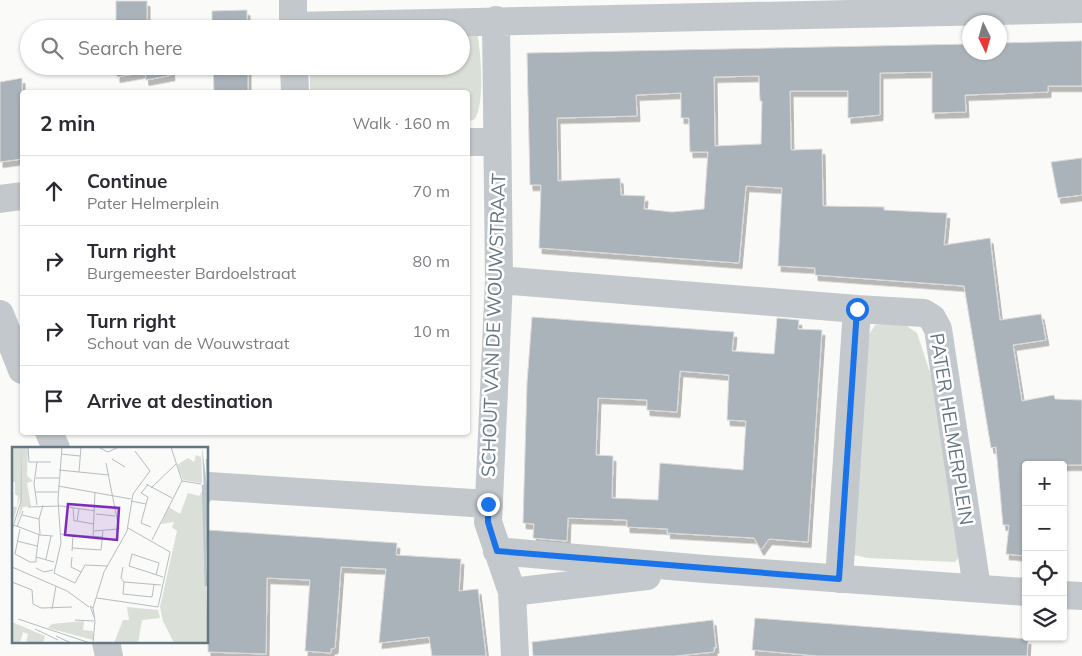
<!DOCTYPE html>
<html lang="en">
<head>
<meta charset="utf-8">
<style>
  :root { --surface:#fff; --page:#f2f2f3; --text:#2b2b33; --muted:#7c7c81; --line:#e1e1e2 }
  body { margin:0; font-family:Mulish,sans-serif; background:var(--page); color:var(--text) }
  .controls { position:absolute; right:15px; bottom:15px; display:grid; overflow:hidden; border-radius:5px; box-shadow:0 1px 4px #0004 }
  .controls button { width:45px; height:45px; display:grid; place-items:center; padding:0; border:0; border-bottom:1px solid var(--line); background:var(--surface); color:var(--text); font:25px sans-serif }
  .compass { position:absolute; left:962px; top:15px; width:45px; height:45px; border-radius:50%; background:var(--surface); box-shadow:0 1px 4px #0004; rotate:175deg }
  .stop { position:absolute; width:15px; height:15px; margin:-11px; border:4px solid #1a73e8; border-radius:50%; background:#fff }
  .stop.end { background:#1a73e8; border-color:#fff; box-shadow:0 1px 5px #0008 }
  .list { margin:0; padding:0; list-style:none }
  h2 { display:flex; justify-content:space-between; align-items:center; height:65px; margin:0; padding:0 20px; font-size:21px }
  h2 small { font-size:16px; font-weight:400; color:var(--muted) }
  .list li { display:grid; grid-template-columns:32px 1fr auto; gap:15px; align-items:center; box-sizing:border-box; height:70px; padding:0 20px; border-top:1px solid var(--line) }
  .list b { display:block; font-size:19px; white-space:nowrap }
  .list p { margin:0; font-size:16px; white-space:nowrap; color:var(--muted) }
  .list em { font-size:16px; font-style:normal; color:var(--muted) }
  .icon { flex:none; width:28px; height:28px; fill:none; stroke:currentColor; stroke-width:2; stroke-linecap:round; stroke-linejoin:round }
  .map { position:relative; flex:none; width:1082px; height:656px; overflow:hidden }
  .search { position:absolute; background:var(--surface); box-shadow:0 1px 4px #0004; left:20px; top:20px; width:450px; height:55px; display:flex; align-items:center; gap:12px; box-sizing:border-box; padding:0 18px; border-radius:28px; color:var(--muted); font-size:19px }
  .panel { position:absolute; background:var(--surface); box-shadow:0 1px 4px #0004; left:20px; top:90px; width:450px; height:345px; border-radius:5px }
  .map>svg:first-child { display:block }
</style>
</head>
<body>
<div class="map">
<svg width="1082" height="656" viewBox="0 0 1082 656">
  <defs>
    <filter id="shadow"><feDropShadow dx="3" dy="5.5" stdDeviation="0" flood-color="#0004"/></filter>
  </defs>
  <rect width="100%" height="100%" fill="#fafaf8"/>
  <path fill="#dadfd7" d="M461,32L477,33C481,53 485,102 475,119L468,122V92H310V66H461Z
    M891,322L907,326L917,333L934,385L960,556L955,562L868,558L854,555L868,336L875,325Z"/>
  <path fill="#aab3b9" stroke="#dcdcda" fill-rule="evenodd" filter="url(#shadow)" d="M116,1H147V25L164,24L165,29H116Z
    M247,10V29H212V11Z
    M1082,41V86H1048V92L965,95L966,112L932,113V72L880,73V115L848,118V91H790L791,150L822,149L823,206L884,207V210L947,213L944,245L990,238L1000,320L1041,314L1046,340L1013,345L1022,401L1054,395L1055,399L1082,400V465H1026V556L1006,554L1009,525H1003L996,447L991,448L964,286L815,275V268L778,266L782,188L746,186L739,263L539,248L541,185H530L527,53L970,44V52H1000V43ZM759,76L760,101H762L761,144L715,146L714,77ZM681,93V118H689L690,152H708L704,209L672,212L644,209L645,196L621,195L620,178L558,181L557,118L637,116L636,95Z
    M117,66H171L172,75L146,80L145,72L117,77Z
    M213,66H248V92H214Z
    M22,78V159L0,162V82Z
    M1082,158V195L1058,198L1051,162Z
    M532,317L734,332L732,351L774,354L777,318L799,320L798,329L822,330L808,542L769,539L761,550L754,538L667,533L668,529L627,527V520L568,518L567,541L533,538L534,524L523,523L527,383ZM680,371L729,375L727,420L746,421L743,470L660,463L658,500L612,498L613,456L596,455L598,398L647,400V410L677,412Z
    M208,530L397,543L396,555L461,559L459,591L478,589L486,656H432L429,637L379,643L386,569L341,567L335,648L331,649V653L305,651L310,580L267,578L266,654L208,652Z
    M755,618L1028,639L1027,656H818L752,650Z
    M713,620L716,648L714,647V652L675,656H533L532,642Z"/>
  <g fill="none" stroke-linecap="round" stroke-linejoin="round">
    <path stroke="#c3c8cc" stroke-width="28" d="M293,0V29
      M496,20L499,280L488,522L512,592L515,656
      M293,26L1082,9
      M294,66L295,92
      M468,142H497
      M0,199L22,196
      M499,280L857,309
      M0,314L22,370
      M49,432L56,448
      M208,486L488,504
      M497,551L705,569L1026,592
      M839,579L857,309L924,313L932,318L938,329L977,588
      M512,592L647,576
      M1063,595L1082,596
      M106,642L109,656"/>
  </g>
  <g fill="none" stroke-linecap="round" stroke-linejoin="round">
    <path stroke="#1a73e8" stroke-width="6" d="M488,504V522L497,551L839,579L857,309"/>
  </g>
  <g text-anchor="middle" stroke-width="5" stroke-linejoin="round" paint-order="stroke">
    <g font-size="19" fill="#657683" stroke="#fff">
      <text transform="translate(493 325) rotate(-88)" y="7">SCHOUT VAN DE WOUWSTRAAT</text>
      <text transform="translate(952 429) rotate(81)" y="7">PATER HELMERPLEIN</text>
    </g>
  </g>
  <g transform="translate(12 447)">
    <rect width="196" height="196" fill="#fafaf8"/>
    <path d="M0,0H8V50L0,79V59L5,60L6,49L3,47V35H0ZM10,0H16L15,29L21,34L15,36L19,59L11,60L4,77L8,62ZM189,3L196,196H162L151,174L148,160L165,84L160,80L162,75L149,77L157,60L168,67L176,46L187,49L190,44V36L171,33L165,18L176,11L182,15L184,8L189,10ZM115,160L146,163L148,171L130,173L126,196H102L111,173H117ZM72,174L71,183L81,184V193L36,181L40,177ZM0,175L33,189L31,196H14L16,187L11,185L8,196H0Z" fill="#dadfd7"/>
    <path d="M190,0L195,38L196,148L195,117Z" fill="#bbc7cb"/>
    <path fill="none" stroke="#bbc7cb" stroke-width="2.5" d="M195,12L197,55M191,38L194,139"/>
    <path fill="none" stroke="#b5bdc2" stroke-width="1" d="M16,0L17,15H39M50,0L46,53L49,96L42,126L63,136L73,118L95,119M86,0L96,5L107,0M159,0L170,34M49,7L68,9M100,12L113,20M25,15L22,37L25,58M47,23L97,28M67,25L69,0M24,31H47M170,34L189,37M134,37L160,51M136,38L129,46L136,50L129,76L139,80M46,39L119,52M139,41L164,17M23,45H46M119,54L134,57M31,58L27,72L28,88L41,89M16,60L49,59L83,64M61,61L62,74H65L67,62M84,67L103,69M10,68L27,72M65,74L82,77M2,78L28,88M5,80L11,64M8,82L3,107L18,115H24V110M0,83L9,54V0M82,84L107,82L94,16M48,87L91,90M27,88L24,110L42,115M81,90L83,45M140,93L170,34M5,94L25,99M60,101L89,103L91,84M60,104L61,88M60,110L59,120L69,125M34,112L39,89M0,120L55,144L77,160M111,120L109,131L112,135M24,121L32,125L41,123M144,128L147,116L120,107L117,119L136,125L151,130M0,135L20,143L21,157L29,161L60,160M112,135L111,147L140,150L142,138M112,135L149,138M85,151L146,160L158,105L116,81M81,161L92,125L115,84L121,47L138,24L123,4M40,162L44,139M6,172L78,196M63,173L82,174M23,182L46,193M44,189L59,196M81,196L83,174L81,161L78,159L82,170"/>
    <path fill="#7b2cbf" fill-opacity="0.15" stroke="#7b2cbf" stroke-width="2.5" d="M56,57L107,61L105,93L53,88Z"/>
    <rect width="196" height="196" fill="none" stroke="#657683" stroke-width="2.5"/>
  </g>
</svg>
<div class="controls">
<button>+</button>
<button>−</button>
<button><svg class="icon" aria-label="locate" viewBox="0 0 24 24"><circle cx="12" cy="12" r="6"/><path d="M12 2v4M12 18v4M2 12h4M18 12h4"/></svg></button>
<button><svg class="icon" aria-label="layers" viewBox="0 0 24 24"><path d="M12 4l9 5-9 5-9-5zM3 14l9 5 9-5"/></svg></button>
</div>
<svg class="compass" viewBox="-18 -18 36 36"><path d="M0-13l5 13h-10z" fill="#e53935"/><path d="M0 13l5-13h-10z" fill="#7c7c81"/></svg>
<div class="stop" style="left:857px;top:309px"></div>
<div class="stop end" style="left:488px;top:504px"></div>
<div class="search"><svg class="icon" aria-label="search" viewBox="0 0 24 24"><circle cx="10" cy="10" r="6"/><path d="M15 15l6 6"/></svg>Search here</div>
<section class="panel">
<h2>2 min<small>Walk · 160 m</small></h2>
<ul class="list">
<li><svg class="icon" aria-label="ahead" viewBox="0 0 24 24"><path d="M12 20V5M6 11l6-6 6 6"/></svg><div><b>Continue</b><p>Pater Helmerplein</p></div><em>70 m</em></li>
<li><svg class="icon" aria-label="right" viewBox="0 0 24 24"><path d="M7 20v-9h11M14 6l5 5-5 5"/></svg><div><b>Turn right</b><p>Burgemeester Bardoelstraat</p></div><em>80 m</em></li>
<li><svg class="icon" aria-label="right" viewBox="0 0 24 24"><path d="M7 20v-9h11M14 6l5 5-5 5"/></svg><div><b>Turn right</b><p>Schout van de Wouwstraat</p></div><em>10 m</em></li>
<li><svg class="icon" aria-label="arrive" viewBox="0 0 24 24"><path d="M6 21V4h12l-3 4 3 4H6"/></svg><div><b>Arrive at destination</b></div></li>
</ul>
</section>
</div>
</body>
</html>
